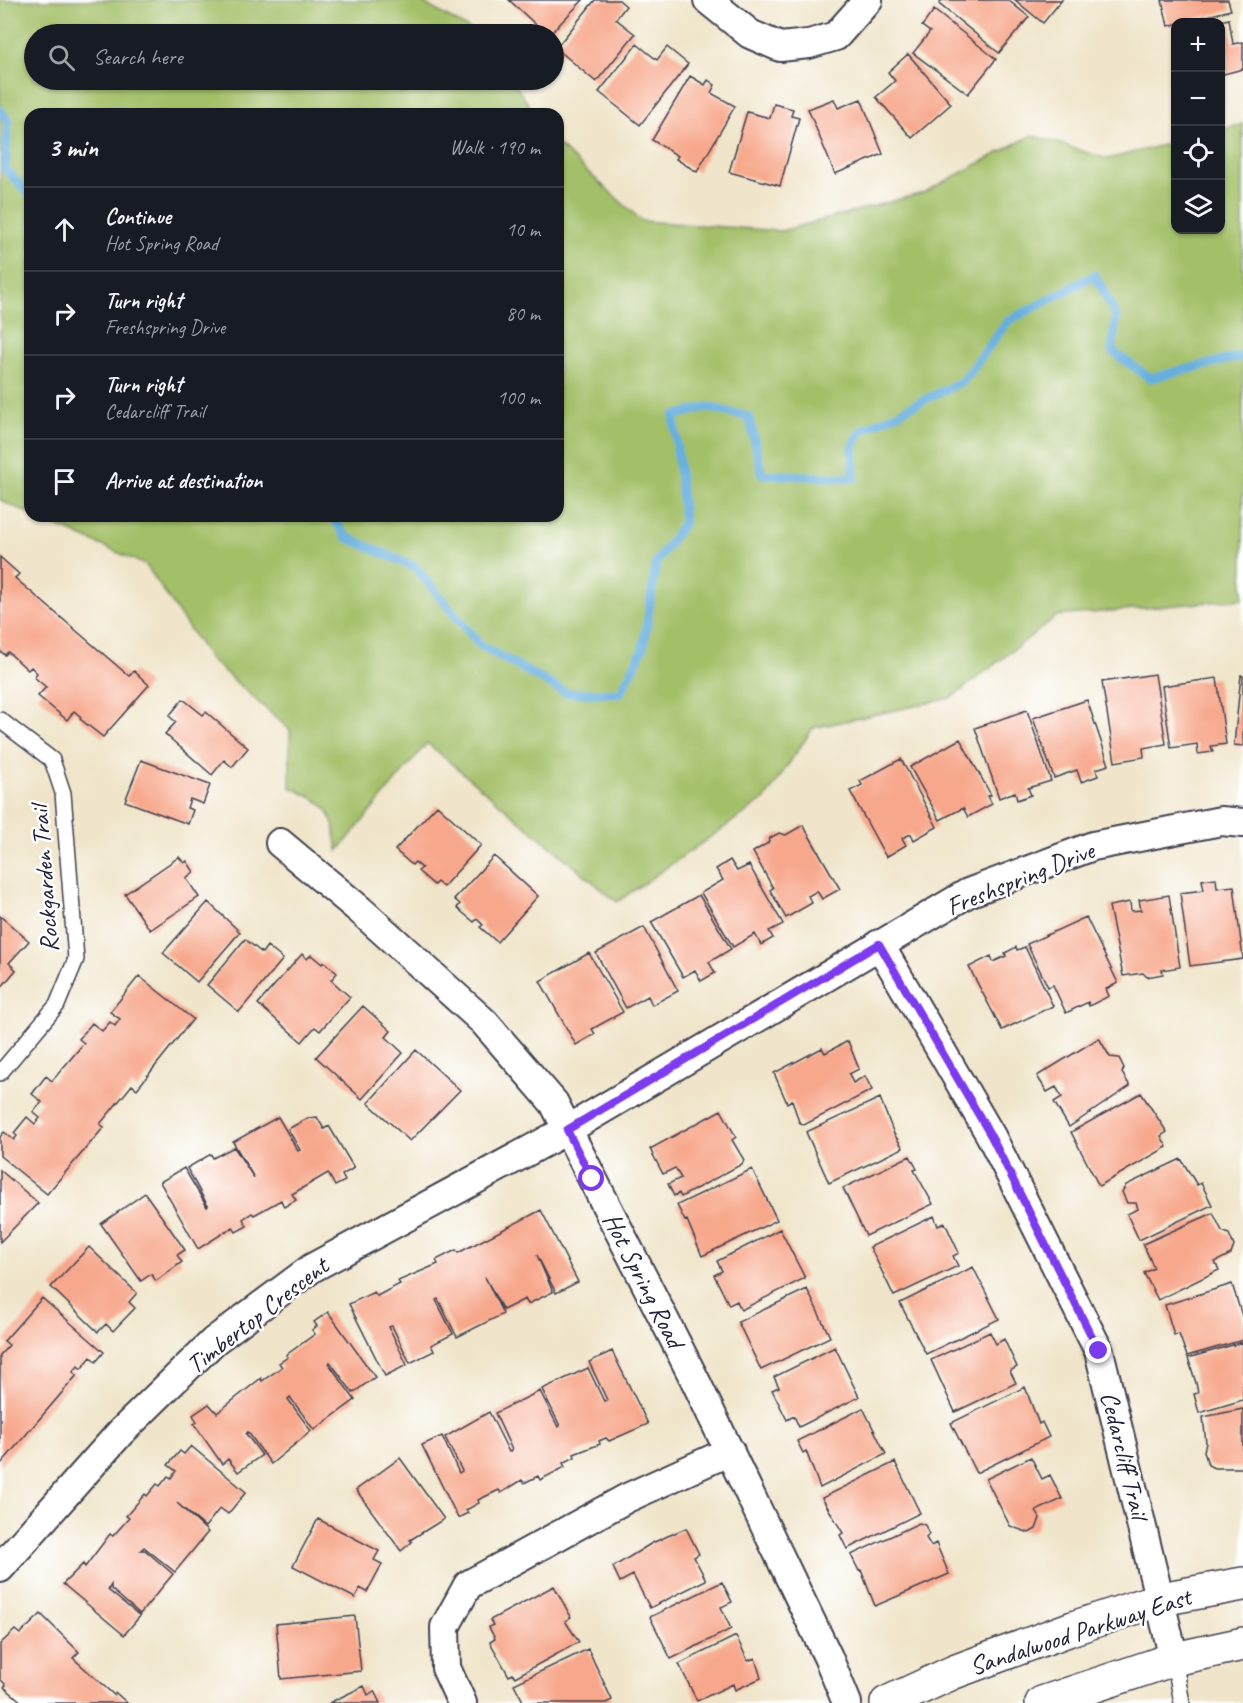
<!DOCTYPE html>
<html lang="en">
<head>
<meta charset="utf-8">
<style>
  :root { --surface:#171b24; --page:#242831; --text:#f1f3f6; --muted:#9ea1a6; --line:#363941 }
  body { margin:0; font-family:Caveat,sans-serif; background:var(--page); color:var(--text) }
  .controls { position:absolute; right:18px; top:18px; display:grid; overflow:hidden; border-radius:12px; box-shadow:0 2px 4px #0004 }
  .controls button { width:54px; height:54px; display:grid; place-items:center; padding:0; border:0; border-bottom:2px solid var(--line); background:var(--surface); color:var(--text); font:30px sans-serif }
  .stop { position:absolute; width:18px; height:18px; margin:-14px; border:4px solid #7c3aed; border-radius:50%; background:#fff }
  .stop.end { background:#7c3aed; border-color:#fff; box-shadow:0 2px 6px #0008 }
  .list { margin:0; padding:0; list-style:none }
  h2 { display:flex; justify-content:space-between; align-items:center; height:78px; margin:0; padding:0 24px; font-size:26px }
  h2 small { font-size:20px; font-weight:400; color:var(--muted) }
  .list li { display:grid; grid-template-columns:39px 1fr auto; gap:18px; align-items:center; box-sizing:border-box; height:84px; padding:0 24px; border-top:2px solid var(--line) }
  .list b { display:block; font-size:22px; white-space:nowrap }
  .list p { margin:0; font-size:20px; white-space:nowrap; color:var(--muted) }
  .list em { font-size:20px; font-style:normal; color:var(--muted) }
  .icon { flex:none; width:33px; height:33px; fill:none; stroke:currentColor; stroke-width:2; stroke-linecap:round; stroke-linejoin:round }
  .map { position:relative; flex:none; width:1243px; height:1703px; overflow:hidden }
  .search { position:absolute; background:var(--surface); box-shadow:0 2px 4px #0004; left:24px; top:24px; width:540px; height:66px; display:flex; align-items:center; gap:15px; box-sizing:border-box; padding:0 21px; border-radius:33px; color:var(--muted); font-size:22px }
  .panel { position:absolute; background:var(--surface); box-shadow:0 2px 4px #0004; left:24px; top:108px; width:540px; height:414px; border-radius:18px }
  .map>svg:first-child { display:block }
</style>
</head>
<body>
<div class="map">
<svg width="1243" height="1703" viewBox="0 0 1243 1703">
  <rect width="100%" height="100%" fill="#fff"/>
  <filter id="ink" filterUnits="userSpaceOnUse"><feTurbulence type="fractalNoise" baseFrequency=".0167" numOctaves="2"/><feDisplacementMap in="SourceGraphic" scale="12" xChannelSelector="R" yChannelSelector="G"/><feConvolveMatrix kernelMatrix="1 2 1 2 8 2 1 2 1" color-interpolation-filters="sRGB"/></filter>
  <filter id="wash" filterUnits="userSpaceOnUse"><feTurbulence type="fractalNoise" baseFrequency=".008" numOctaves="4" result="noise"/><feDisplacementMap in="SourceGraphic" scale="24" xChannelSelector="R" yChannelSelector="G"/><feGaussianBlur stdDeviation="1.35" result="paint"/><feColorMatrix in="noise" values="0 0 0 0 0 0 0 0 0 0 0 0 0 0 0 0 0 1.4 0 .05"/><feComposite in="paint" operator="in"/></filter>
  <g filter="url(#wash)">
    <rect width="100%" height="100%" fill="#f0e5ca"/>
    <path fill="#a3bf67" stroke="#627051" stroke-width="1.5" d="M0,0H418L478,34H34V80H512L535,114H30V514L0,500Z
      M1243,124V599L1057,616L951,698L813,728L765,799L617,902L427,743L338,851C331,808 330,805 290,787V730L209,658L146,565L35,516H558V145L642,221L781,231L923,193L1032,135L1108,159L1175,142L1176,230H1220L1221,130Z"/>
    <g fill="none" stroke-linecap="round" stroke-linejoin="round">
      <path stroke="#66afde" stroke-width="9" d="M0,110L8,121L5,169L30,195
        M105,114L113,110L127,114
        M332,516L346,537L415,567L480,645L566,693H620L643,649L656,563L684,522L674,416L707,407L749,417L762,474L854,478L853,447L861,431L963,381L1008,321L1095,275L1116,316L1112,351L1150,378L1243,356"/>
    </g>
    <g id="blocks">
      <path fill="#f7a88c" d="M509,0H583L550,34H546Z
        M595,0H619L626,6L616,19L635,34L596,82L556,48Z
        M942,0H1008L1029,17L999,53L939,4Z
        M1015,0H1062L1043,23Z
        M1162,0H1228L1231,10L1168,26Z
        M934,10L996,59L968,94L913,53L930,32L922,26Z
        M1229,19L1233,44L1243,42V69L1220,75V21Z
        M637,44L657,60L667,47L688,64L640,125L599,92Z
        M908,54L951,104L912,138L876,97L895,81L888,72Z
        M690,76L705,85L708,80L715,85L711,93L735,106L697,172L676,159L678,156L652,140Z
        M834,99L838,108L861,99L883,154L835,174L808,109Z
        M774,104L793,109L791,116L799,118L780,186L729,172L747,112L770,118Z
        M0,557L19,574L15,578L129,676L134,671L149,685L103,737L80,719L81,717L74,711L67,720L38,696L46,687L34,677L37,673L31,667L28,670L8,652L5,655L0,651Z
        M1155,674L1166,744L1143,748L1144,757L1115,762L1102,682Z
        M1241,675L1243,676V746L1234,745Z
        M1217,678L1226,744L1211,746L1213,752L1198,754L1197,744L1171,748L1162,686Z
        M183,699L203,715L206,712L248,748L232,767L224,760L212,775L165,734L176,722L169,716Z
        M1087,700L1109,765L1096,769L1098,776L1081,782L1077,770L1054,778L1033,718Z
        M1027,710L1051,781L1028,788L1031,795L1017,800L1015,792L999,798L975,728Z
        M960,739L991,795L988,796L992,804L968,817L963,808L940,820L910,767Z
        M901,759L937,827L914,840L911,834L902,838L906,845L886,857L850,791L862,785L860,781Z
        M141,760L210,785L203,804L190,799L187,808L193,810L188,824L125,801Z
        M437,805L481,845L443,887L437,882L434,885L418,871L422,868L415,862L412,865L395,850Z
        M803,825L840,889L822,899L817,891L808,896L812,903L786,918L770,890L773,888L753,852L768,843L770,838L779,833L786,835Z
        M494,856L538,896L497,942L480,927L483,925L477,919L474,922L457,908L460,904L454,899Z
        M179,857L184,863L187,861L194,872L186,878L199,897L150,930L125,894Z
        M730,860L737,871L749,865L783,924L769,931L773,938L761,945L755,934L733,947L701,893L723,880L716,869Z
        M1216,878L1217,888L1234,886L1243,959L1190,966L1180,893L1204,890L1202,880Z
        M699,895L731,949L709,962L715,973L701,981L695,970L683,977L651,922Z
        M1169,895L1180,967L1162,970L1163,974L1147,977L1143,973L1123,976L1109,906L1130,902L1131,911L1141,910L1139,900Z
        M208,902L240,932L197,982L163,953Z
        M0,916L29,941L9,963L16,970L0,989Z
        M1086,917L1118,983L1106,989L1109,996L1089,1006L1088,1002L1066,1013L1053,985L1048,987L1027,944Z
        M644,927L678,991L652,1005L648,996L626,1008L596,953Z
        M245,939L262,953L267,946L283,959L239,1012L207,985Z
        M1016,947L1017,950L1025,947L1053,1006L1002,1030L969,967L991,956L993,962L1006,956L1005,953Z
        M589,953L623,1012L592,1029L595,1034L576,1045L540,981Z
        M302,954L307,959L311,955L322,964L324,962L337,973L331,980L350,997L320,1031L315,1027L302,1042L258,1004Z
        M139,976L193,1019L137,1089L132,1085L100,1124L104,1127L47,1194L0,1156V1137L4,1132L14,1140L17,1136L14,1133L27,1117L35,1124L40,1118L33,1112L42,1102L32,1094L46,1076L52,1081L84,1043L79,1039L92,1023L102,1031L110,1022L115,1026L120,1019L110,1012Z
        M363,1006L391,1031L386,1037L403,1053L362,1099L316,1057Z
        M1099,1038L1110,1057L1119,1058L1124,1068L1122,1073L1130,1086L1069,1127L1054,1102L1062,1097L1056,1087L1047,1092L1037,1076Z
        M848,1041L859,1069L849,1074L853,1083L865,1076L872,1090L804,1125L799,1122L792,1100L787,1103L774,1073L822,1048L825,1053Z
        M416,1050L460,1090L410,1141L368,1103Z
        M1141,1093L1167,1132L1161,1136L1167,1147L1099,1186L1071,1132Z
        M880,1098L894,1134L903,1148L829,1183L806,1132Z
        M721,1110L736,1137L732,1140L744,1160L742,1164L681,1197L679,1193L674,1196L668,1184L681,1178L675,1168L663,1174L650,1149Z
        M278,1117L298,1151L300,1150L288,1129L308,1118L317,1117L324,1129L329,1126L354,1168L342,1175L345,1181L335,1186L328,1173L292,1194L296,1200L284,1207L281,1200L254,1215L252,1213L243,1219L247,1226L236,1232L233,1227L198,1249L160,1182L184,1168L207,1207L208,1206L187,1168L211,1154L213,1158L234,1147L254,1178L233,1142Z
        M910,1156L917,1169L914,1170L933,1204L866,1236L843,1188Z
        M1181,1159L1197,1185L1201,1183L1212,1205L1139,1240L1127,1214L1138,1209L1136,1203H1127L1122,1192L1126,1185Z
        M752,1169L777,1220L702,1256L687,1220L685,1221L677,1205Z
        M0,1170L38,1203L0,1242Z
        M145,1193L185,1250L177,1255L182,1262L156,1281L151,1274L141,1281L101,1224Z
        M541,1210L578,1282L556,1293L537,1255L553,1292L528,1304L525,1299L503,1310L485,1277L503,1314L457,1337L438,1299L436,1300L453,1334L431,1345L434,1351L410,1363L392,1326L389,1327L407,1365L385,1376L349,1304L374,1292L377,1296L400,1284L398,1281L438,1264L436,1260L456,1250L458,1253Z
        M1213,1213L1222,1231L1229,1234L1234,1246L1231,1254L1215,1262L1219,1270L1158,1300L1144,1273L1154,1268L1143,1244Z
        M934,1216L938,1226L945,1223L959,1253L953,1256L958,1266L894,1296L870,1247Z
        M780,1229L805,1278L741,1310L737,1301L729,1305L714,1275L722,1271L717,1261Z
        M89,1247L137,1293L129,1302L135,1308L113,1331L106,1324L98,1332L51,1287Z
        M973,1267L999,1319L926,1354L900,1303Z
        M1232,1284L1243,1319V1340L1187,1356L1179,1334L1174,1335L1165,1305Z
        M807,1289L830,1337L761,1370L738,1322Z
        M42,1298L104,1352L96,1362L91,1357L81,1369L78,1366L73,1372L77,1375L0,1465V1355L9,1345L4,1341Z
        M328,1312L375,1377L353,1393L330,1362L329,1364L355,1400L314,1430L290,1397L288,1399L311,1431L271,1464L248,1432L246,1434L262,1455L238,1472L228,1459L222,1464L194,1424L197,1422L193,1415L209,1404L217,1413L261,1378L262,1381L282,1367L279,1363L288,1357L286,1355L315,1334L312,1330L317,1326L314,1322Z
        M990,1332L996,1344L1004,1339L1017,1367L1010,1371L1016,1383L955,1412L931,1360Z
        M1243,1342V1400L1199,1413L1194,1394L1198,1393L1196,1383L1188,1358Z
        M835,1347L859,1397L799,1427L794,1416L787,1420L772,1390L779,1387L774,1377Z
        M612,1351L648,1424L609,1441L606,1438L599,1441L600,1444L574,1454L575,1457L563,1463L565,1467L540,1480L538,1476L524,1483L522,1480L501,1493L499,1490L478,1500L479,1503L466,1510L468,1513L458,1518L422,1445L442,1436L459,1473L462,1471L445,1437L489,1412L509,1452L512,1450L495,1413L540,1391L558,1427L560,1426L542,1389L588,1368L604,1401L607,1400L589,1362Z
        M1025,1387L1039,1424L1042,1422L1049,1437L976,1473L951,1423Z
        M863,1408L886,1454L820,1488L806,1451L803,1453L797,1441Z
        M1243,1409V1468H1214L1208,1465L1204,1451L1206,1443L1203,1417Z
        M191,1446L246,1492L228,1514L220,1508L205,1527L177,1503L208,1532L175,1572L144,1547L141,1550H145L173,1574L140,1614L111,1589V1585L108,1590L140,1616L124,1635L63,1584L83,1564L85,1567L110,1534L113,1536L129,1518L126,1516L145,1494L147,1496L157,1484L160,1486L168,1476L171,1478L176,1471L168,1465L180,1451L184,1454Z
        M1031,1457L1042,1479L1050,1475L1062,1499L1036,1511L1040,1518L1036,1529L1029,1533L1010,1526L986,1479Z
        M400,1458L444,1519L410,1540L412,1542L401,1551L356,1490Z
        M895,1462L920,1513L847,1549L840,1535L843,1533L822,1498Z
        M318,1519L379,1551L374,1560L382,1564L367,1592L360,1588L355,1598L293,1566Z
        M919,1523L925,1525L929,1534L926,1538L931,1546L936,1543L949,1574L875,1606L861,1570L859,1571L851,1555Z
        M686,1528L699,1554L694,1557L706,1580L650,1608L633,1575L620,1582L613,1567L652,1543Z
        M722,1582L732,1602L721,1607L731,1629L671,1659L650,1617Z
        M554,1586L571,1617L565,1621L579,1642L515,1677L513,1674L509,1676L490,1642L495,1639L489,1627L493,1625L490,1620Z
        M41,1614L79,1652L73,1658L114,1695L116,1693L127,1703H23L4,1687L6,1685L0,1679V1644L15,1630L20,1634Z
        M355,1616L361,1671L281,1679L276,1624Z
        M736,1636L748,1661L755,1658L761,1678L735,1690L733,1684L697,1701L679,1664Z
        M588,1649L612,1700L606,1703H524L514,1684Z
        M364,1686L368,1695L374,1691L380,1703H329Z"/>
    </g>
  </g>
  <g filter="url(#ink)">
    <use href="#blocks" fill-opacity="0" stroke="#413f50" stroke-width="1.5"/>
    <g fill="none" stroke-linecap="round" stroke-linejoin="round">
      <defs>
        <path id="service" d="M0,720L52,760L63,793L76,959L57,1005L0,1073
          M1174,1659L1182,1703"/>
        <path id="minor" d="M708,0L750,34L780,47L809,44L836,36L868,0
          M280,843L360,910L484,1022L554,1103L695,1380L828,1657L847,1703
          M879,944L991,1136L1099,1351L1174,1659
          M0,1568L120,1433L214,1341L312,1268L567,1130L968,893L1093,846L1221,821L1243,823
          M462,1703L446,1668L445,1627L468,1585L627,1498L730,1451"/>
        <path id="secondary" d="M887,1703L954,1672L1073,1628L1161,1599L1243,1584
          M1042,1703L1174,1659L1243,1644"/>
      </defs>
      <use href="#service" stroke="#413f50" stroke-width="18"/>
      <use href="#minor" stroke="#413f50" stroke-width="32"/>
      <use href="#secondary" stroke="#413f50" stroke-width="36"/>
      <use href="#service" stroke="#fff" stroke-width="15"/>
      <use href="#minor" stroke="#fff" stroke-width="28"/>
      <use href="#secondary" stroke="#fff" stroke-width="33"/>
    </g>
  </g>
  <g fill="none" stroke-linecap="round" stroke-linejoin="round" filter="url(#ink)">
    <path stroke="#7c3aed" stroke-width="8" d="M592,1179L567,1130L879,944L991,1136L1099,1351"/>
  </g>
  <g text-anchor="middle" stroke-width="5" stroke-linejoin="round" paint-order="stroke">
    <g font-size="26" fill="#22223b" stroke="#fff">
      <text transform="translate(1020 878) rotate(-22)" y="9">Freshspring Drive</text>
      <text transform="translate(44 879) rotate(-94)" y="9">Rockgarden Trail</text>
      <text transform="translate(644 1280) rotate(63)" y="9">Hot Spring Road</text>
      <text transform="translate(257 1315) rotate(-38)" y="9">Timbertop Crescent</text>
      <text transform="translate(1125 1455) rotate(76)" y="9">Cedarcliff Trail</text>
      <text transform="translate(1080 1631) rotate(-18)" y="9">Sandalwood Parkway East</text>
    </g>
  </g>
</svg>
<div class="controls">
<button>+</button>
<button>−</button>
<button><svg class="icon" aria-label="locate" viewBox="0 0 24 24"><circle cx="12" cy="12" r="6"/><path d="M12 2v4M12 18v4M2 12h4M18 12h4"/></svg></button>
<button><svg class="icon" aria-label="layers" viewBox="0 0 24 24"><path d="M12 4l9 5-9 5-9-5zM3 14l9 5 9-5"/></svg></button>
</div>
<div class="stop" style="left:592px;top:1179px"></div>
<div class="stop end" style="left:1099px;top:1351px"></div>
<div class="search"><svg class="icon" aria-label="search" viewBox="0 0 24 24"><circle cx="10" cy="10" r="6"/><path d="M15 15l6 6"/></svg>Search here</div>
<section class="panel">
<h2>3 min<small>Walk · 190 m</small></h2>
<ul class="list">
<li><svg class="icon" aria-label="ahead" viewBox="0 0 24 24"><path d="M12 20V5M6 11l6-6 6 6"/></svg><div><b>Continue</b><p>Hot Spring Road</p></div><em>10 m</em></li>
<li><svg class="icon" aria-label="right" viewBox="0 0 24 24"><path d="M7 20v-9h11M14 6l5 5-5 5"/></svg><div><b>Turn right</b><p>Freshspring Drive</p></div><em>80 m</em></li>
<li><svg class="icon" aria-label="right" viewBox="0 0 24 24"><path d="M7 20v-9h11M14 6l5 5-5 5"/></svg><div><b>Turn right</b><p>Cedarcliff Trail</p></div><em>100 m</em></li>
<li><svg class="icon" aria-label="arrive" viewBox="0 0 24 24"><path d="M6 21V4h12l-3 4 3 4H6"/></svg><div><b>Arrive at destination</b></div></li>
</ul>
</section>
</div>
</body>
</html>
